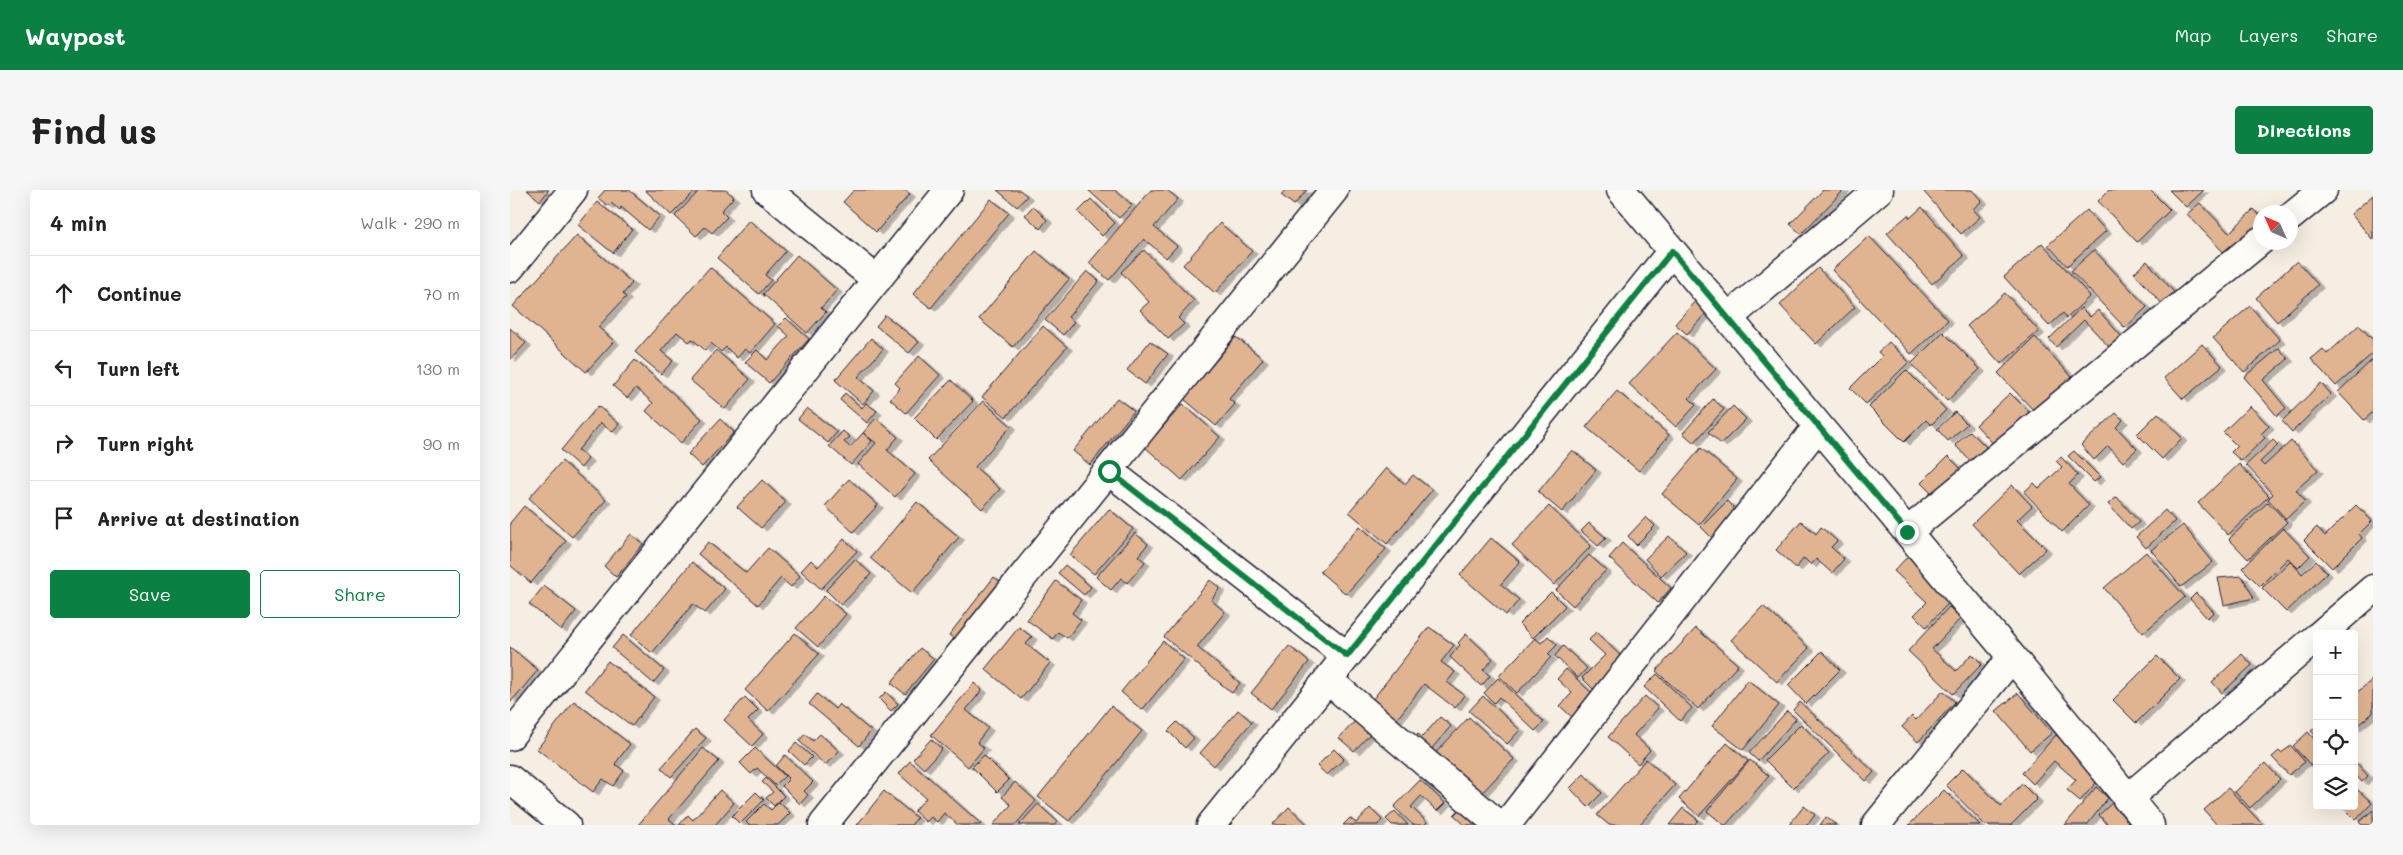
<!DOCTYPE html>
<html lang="en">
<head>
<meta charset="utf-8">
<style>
  :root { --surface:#fff; --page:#f6f6f6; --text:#222; --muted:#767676; --line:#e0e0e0; --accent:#0b8043 }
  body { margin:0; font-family:Mali,sans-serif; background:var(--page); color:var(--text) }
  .controls { position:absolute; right:15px; bottom:15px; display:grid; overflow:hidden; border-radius:5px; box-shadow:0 5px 20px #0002 }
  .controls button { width:45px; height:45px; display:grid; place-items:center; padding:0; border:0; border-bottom:1px solid var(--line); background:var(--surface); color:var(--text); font:25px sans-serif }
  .compass { position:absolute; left:1743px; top:15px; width:45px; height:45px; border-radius:50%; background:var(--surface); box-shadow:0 5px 20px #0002; rotate:315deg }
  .stop { position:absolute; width:15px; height:15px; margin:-11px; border:4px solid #0b8043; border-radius:50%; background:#fff }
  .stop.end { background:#0b8043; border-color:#fff; box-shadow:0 1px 5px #0008 }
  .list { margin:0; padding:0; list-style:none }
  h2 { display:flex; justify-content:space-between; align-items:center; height:65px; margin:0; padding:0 20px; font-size:21px }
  h2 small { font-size:16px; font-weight:400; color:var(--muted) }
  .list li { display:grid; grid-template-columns:32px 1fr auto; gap:15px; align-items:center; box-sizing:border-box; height:75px; padding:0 20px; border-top:1px solid var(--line) }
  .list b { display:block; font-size:19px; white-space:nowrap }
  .list em { font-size:16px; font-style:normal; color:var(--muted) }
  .actions { display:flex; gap:10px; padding:15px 20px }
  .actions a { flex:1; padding:11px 0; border:1px solid var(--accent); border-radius:5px; text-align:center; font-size:18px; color:var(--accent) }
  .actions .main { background:var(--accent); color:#fff }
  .icon { flex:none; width:28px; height:28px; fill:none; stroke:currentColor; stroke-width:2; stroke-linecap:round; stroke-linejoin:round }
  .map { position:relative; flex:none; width:1863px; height:635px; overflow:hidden; border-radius:5px }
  header { display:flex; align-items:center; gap:30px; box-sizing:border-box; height:70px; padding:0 25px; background:var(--accent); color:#fff }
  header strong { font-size:24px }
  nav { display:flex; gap:28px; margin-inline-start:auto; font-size:18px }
  .intro { display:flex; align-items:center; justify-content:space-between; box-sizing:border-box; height:120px; padding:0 30px }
  h1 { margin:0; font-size:35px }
  .button { padding:12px 22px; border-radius:5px; background:var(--accent); color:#fff; font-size:18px; font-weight:700 }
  main { display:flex; gap:30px; padding:0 30px }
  aside { flex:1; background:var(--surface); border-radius:5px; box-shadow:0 5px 20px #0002 }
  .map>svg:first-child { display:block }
</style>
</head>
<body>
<header>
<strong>Waypost</strong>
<nav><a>Map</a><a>Layers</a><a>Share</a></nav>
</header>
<div class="intro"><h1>Find us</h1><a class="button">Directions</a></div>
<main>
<aside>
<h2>4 min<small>Walk · 290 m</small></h2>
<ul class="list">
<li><svg class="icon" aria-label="ahead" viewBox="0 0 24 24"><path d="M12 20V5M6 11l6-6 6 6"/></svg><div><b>Continue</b></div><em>70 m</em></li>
<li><svg class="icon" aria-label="left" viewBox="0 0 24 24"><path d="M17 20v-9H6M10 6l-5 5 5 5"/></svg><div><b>Turn left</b></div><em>130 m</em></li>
<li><svg class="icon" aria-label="right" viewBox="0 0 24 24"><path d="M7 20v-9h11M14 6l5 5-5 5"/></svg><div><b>Turn right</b></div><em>90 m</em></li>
<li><svg class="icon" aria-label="arrive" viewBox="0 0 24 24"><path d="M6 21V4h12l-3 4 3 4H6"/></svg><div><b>Arrive at destination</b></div></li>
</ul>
<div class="actions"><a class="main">Save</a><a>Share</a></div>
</aside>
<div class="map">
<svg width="1863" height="635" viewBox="0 0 1863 635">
  <defs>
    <filter id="shadow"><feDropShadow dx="5.5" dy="3" stdDeviation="0" flood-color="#0004"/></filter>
  </defs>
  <rect width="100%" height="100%" fill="#f7eee3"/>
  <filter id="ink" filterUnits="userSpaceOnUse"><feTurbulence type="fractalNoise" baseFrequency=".02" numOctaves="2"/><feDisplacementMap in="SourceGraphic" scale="10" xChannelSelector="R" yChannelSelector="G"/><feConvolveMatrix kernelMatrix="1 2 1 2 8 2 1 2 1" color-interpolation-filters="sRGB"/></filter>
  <g filter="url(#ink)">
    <path fill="#e1b491" stroke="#22223b" filter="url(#shadow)" d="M17,0H39L30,11Z
      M95,0H119L150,26L138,40L111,17L110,20L101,13L98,16L88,8Z
      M135,0H186L161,25Z
      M190,0H216L224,7L211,21L217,27L202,43L195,37L186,46L165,26Z
      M344,0H395L400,4L366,42L333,12Z
      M487,0H510L517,6L507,17Z
      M578,0H605L622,15L609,28Z
      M641,0H657L668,9L644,37L667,56L656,68L634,49L599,90L579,73Z
      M775,0H797L784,15L771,5Z
      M1313,0H1334L1291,44L1280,34Z
      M1416,0H1462L1472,11L1463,19L1470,27L1451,44L1414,2Z
      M1599,0H1640L1660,20L1627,52L1588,11Z
      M1659,0H1694L1676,17Z
      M1863,5V50L1841,24Z
      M481,9L499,23L421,118L403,104Z
      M581,9L605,33L592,46L568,22Z
      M87,12L122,39L103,63L68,35Z
      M1690,13L1719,43L1744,19L1750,26V35L1717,66L1677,24Z
      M523,16L537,30L530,39L515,25Z
      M1412,17L1454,66L1422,94L1377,43L1398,25L1400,28Z
      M1577,20L1596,41L1557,76L1538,55Z
      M239,30L276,61L255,85L261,90L249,104L207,68Z
      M710,33L742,61L705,103L673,75Z
      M67,45L122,93L113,104L116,107L88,137L104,151L76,182L3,116Z
      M1359,46L1438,130L1401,164L1322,80Z
      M1532,53L1580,106L1557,128L1553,123L1539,136L1494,87Z
      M634,60L684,111L668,128L674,134L658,149L630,120L639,112L611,82Z
      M1584,60L1637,117L1615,138L1561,81Z
      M526,61L559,89L503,157L469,129Z
      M287,65L327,100L311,118L316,122L297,143L253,104Z
      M1637,71L1668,107L1656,118L1624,83Z
      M1787,71L1808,95L1767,132L1746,108Z
      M200,77L265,134L240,163L235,159L227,168L216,157L211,162L201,153L195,160L182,149L179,152L167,142L151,161L163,171L151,184L125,162Z
      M1308,78L1345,117L1306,154L1270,115Z
      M577,81L589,91L558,127L564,132L553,145L535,130Z
      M1495,103L1529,141L1491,174L1457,136Z
      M1187,109L1199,120L1177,144L1165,134Z
      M1740,116L1770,150L1734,182L1703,148Z
      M1571,118L1580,127L1588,120L1612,147L1600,158L1574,130L1546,157L1539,149Z
      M375,125L409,152L399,163L366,136Z
      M276,128L299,149L259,193L235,172L247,160L257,170L279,146L268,136Z
      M1849,135L1863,150V163L1826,196L1801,169L1813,159L1817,164Z
      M533,136L557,157L496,227L472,207Z
      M0,138L16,153L0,170Z
      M1167,142L1206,179L1179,208L1186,215L1166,237L1119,194Z
      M1433,142L1470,179L1437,211L1401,174Z
      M726,147L753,169L719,209L725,214L706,236L674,209Z
      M1525,147L1563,188L1526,223L1488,183Z
      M361,148L373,159L348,187L364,201L353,214L325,190Z
      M640,151L658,164L635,194L617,180Z
      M1379,152L1399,172L1356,214L1340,198L1372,166L1368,162Z
      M1692,154L1712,176L1673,209L1654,188Z
      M1769,158L1778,169L1753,190L1776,218L1767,226L1734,187Z
      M206,160L240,189L215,219L180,190Z
      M409,166L430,185L396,223L380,209L390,198L385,193Z
      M1863,169V222L1854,230L1828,202Z
      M125,170L192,229L171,253L136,221L143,213L126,198L117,208L103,196Z
      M1396,180L1436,220L1421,235L1416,230L1394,252L1359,217Z
      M441,190L463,211L426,250L404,228Z
      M1811,193L1821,204L1782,242L1772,231Z
      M1107,201L1159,245L1129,281L1076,237Z
      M335,203L352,218L356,213L367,221L357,233L330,210Z
      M1500,203L1522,225L1487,258L1466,235Z
      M607,208L624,221L580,275L563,261Z
      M1203,209L1214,219L1184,253L1173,243Z
      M473,211L501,236L465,277L490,299L472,319L418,270Z
      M673,214L710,247L672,290L635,257Z
      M88,216L109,234L102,242L91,233L68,260L78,269L71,278L51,260Z
      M1223,216L1236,229L1211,254L1198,242Z
      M1740,216L1759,236L1751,244L1755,248L1731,271L1721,262L1727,256L1713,242Z
      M297,218L327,242L318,253L288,229Z
      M1445,222L1457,234L1438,251L1427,239Z
      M1606,223L1613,230L1606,237L1627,259L1613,272L1598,256L1584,270L1571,255Z
      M1648,223L1672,248L1652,269L1627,244Z
      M366,228L388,247L377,260L405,284L385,307L348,274L366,253L353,243Z
      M210,229L224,242L192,277L178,264Z
      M333,241L340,247L334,252L340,257L353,243L362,251L341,275L319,256Z
      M1460,241L1482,263L1467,278L1445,255Z
      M1763,250L1768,255L1750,272L1754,276L1781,251L1808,280L1786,300L1795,311L1776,329L1758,309L1763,304L1736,275Z
      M1191,258L1227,289L1189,335L1152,304Z
      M1062,260L1086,280L1052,322L1028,302Z
      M1564,261L1590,287L1584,292L1558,266Z
      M1438,266L1456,284L1429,311L1411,293Z
      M1551,267L1568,285L1559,294L1579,315L1552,342L1514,302L1524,293L1529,298L1552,277L1546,271Z
      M52,271L96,310L62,347L19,308Z
      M1729,274L1759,306L1718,345L1688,313Z
      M876,278L895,294L903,285L922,300L877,354L839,322Z
      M339,289L368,315L343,342L315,316Z
      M252,290L276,312L251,338L227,317Z
      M1502,295L1522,316L1507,330L1536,359L1509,384L1462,334Z
      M1607,307L1629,332L1621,339L1598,314Z
      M1217,311L1229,323L1202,348L1191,337Z
      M407,312L449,347L402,403L360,368Z
      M1758,312L1777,332L1738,369L1719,349Z
      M1846,315L1862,331L1849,344L1852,348L1822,378L1794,350L1807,337L1815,346Z
      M14,316L56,351L21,393L0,375V333Z
      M1039,316L1081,356L1044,395L1002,355Z
      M599,319L623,339L584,384L560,365Z
      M1655,320L1665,331L1636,358L1626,347Z
      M1136,327L1145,336L1126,355L1118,346Z
      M1291,331L1306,344L1311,337L1327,351L1321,357L1334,369L1322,383L1306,369L1301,375L1294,368L1286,378L1266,360Z
      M1079,333L1096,348L1088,356L1071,341Z
      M1673,335L1703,372L1671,397L1641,360Z
      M850,336L876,359L836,404L810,382Z
      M1773,338L1800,366L1788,378L1778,368L1750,396L1732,378Z
      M625,343L638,354L628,366L635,372L617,393L611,388L601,400L586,387Z
      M121,344L133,354L106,387L94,376Z
      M1159,346L1176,362L1151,386L1135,369Z
      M981,348L1010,372L991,394L1009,410L996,425L950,385Z
      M334,349L347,361L311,399L291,381L301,370L308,377Z
      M198,352L236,383L258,358L290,386L281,397L271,388L248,415L188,364Z
      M1112,353L1161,398L1148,413L1099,368Z
      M1636,362L1675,407L1633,443L1594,398Z
      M1079,365L1096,380L1063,416L1046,400Z
      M1399,365L1443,408L1416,437L1404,425L1417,412L1384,381Z
      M345,369L361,384L331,415L316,400Z
      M1780,371L1792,384L1806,371L1817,383L1776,422L1752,398Z
      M182,372L215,399L195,423L183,414L142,463L121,445Z
      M555,375L581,397L574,405L548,383Z
      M1732,386L1744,408L1714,415L1708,388Z
      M484,387L496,397L451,454L439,445Z
      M700,390L710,398L701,410L715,422L687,457L730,493L722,503L654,447Z
      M546,391L571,410L562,423L571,430L557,448L548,442L543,449L517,430Z
      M34,396L66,421L51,440L19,414Z
      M1041,402L1055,416L1023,448L1009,434Z
      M1686,403L1704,422L1697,428L1680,409Z
      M314,406L336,424L308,457L286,438Z
      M1253,416L1299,458L1267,492L1221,450Z
      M1439,417L1451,428L1422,459L1446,481L1462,464L1472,474L1443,504L1398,461Z
      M509,437L522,447L516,454L540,473L511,509L475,479Z
      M919,437L944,455L931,472L945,482L937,492L954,505L945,518L914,494L884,533L859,514Z
      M1186,438L1228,475L1188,519L1146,481Z
      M1086,442L1120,475L1105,477L1084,500L1072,488L1095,465L1079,450Z
      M285,443L309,464L258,521L235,500Z
      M956,444L983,469L973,480L980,486L971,496L940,467L950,455L948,453Z
      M113,445L154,480L143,493L102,458Z
      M1038,446L1047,455L1038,464L1041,467L1007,503L989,486L1025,448L1031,453Z
      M653,451L674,469L632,520L611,502Z
      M779,456L799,472L761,519L741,503Z
      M1053,456L1077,478L1068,488L1045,466Z
      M0,457L28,480L0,513Z
      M410,458L424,469L395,504L381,493Z
      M1312,461L1330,480L1296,514L1278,495Z
      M1732,464L1742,475L1712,503L1702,492Z
      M1647,466L1670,489L1626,533L1603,510Z
      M98,471L144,507L122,536L75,500Z
      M1056,479L1085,506L1063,528L1050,516L1062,503L1047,489Z
      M1147,484L1182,518L1170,531L1134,497Z
      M988,488L1034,532L1025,541L989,507L984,513L974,503Z
      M1863,489V523L1844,538V505Z
      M1238,490L1269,515L1233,560L1202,536Z
      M464,493L472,500L456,520L478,538L467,552L474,558L458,577L421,545Z
      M1433,501L1445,512L1408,552L1392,537L1402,526L1406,530Z
      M376,502L388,514L381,521L369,509Z
      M1508,503L1542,543L1520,561L1486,521Z
      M307,504L325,519L329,514L361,541L349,556L299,514Z
      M973,506L1010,540L997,554L959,521Z
      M1135,506L1148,518L1124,545L1140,560L1128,574L1098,547Z
      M235,507L248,520L238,530L253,544L242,556L214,530Z
      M64,511L120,554L105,574L114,581L103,596L93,589L83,602L27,559Z
      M1290,512L1364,582L1356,591L1283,520Z
      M601,516L632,541L559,631L528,607Z
      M728,520L742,532L704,576L690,563Z
      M1277,521L1286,529L1248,571L1239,563Z
      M930,527L941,536L917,564L902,550L908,544L912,547Z
      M959,527L1004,569L966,609L922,567Z
      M848,528L862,542L844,561L829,548Z
      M667,532L684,548L675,558L658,541Z
      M1291,534L1319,563L1283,598L1255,570Z
      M1807,536V547L1801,541Z
      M185,539L196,548L161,587L151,578Z
      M1798,542L1807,552V582L1783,556Z
      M295,544L303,551L310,544L329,561L315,575L289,551Z
      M1546,545L1592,586L1570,611L1557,600L1566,590L1544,571L1523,594L1512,583Z
      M421,549L432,559L414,579L403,569Z
      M286,553L302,567L294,575L279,561Z
      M1217,553L1238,571L1189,626L1169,609Z
      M1781,556L1795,572L1779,585L1762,567L1769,561L1771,563Z
      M193,558L209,571L159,629L166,635H128Z
      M245,558L275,586L265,595L247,578L241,584L230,573Z
      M824,559L834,569L817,585L807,576Z
      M275,565L303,592L294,601L298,605L290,614L272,596L279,589L266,576Z
      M474,565L499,590L487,602L462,577Z
      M1136,569L1165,595L1129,635H1099L1087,625Z
      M1240,570L1259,586L1216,635H1214L1197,621Z
      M1844,570L1858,586L1852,592L1844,583Z
      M400,571L471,634L469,635H448L434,623L427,632L421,627L416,632L404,621L416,608L389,584Z
      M1755,573L1770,589L1740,618L1725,602Z
      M1453,578L1491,616L1512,594L1527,609L1501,635H1475L1436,595Z
      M1074,584L1092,603L1078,617L1060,598Z
      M256,588L274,606L264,616L256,608L263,602L252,592Z
      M910,590L935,613L927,621L911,606L901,617L917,632L914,635H903L884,617Z
      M505,592L526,611L505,635H483L501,615L492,607Z
      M1586,597L1598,608L1577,635H1555Z
      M1718,598L1752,634L1751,635H1707L1694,620Z
      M1847,599L1862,613L1846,630L1832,616H1844V602Z
      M210,600L224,613L205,635H169L178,625L183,630Z
      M1434,600L1470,635H1399Z
      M374,601L407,628L401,635H347Z
      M246,602L254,610L230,634L222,626Z
      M269,612L280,623L268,635H239L236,632L254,614L261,620Z
      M1602,613L1618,632L1614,635H1598L1589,625Z
      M528,614L548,632L544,635H509Z
      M1294,616L1305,625L1297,635H1279Z
      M779,617L798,635H762Z
      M860,618L872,630L868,635H833L840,628L846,633Z
      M951,618L969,635H955L944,625Z
      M1173,618L1188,630L1184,635H1159Z
      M1863,620V635H1852L1849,632Z
      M885,621L898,635H882L876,629Z
      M1316,627L1326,635H1310Z"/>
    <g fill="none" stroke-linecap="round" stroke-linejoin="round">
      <defs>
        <path id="minor" d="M257,0L367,90
          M1111,0L1502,467L1640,635
          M1780,27L1813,0
          M0,78L63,0
          M1218,128L1369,0
          M599,281L837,466
          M1397,342L1750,51
          M1811,444L1863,399
          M818,490L989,635
          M0,546L439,0
          M0,589L56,635
          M1617,609L1807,447
          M313,635L824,0
          M701,635L1162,61
          M996,635L1308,236
          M1366,635L1502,467"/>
      </defs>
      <use href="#minor" stroke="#22223b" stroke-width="31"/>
      <use href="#minor" stroke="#fdfcf7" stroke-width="28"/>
    </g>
  </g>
  <g fill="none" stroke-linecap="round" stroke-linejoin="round" filter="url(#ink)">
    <path stroke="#0b8043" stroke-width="6" d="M599,281L837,466L1162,61L1397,342"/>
  </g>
</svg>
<div class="controls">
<button>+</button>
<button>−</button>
<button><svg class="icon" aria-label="locate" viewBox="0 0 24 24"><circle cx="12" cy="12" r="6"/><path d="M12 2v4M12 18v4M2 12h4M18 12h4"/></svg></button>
<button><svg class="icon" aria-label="layers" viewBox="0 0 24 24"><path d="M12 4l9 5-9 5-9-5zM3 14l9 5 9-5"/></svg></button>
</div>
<svg class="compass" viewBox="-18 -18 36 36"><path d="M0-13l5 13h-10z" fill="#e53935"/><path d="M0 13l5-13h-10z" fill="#767676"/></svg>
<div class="stop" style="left:599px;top:281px"></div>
<div class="stop end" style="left:1397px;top:342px"></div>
</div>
</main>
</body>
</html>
